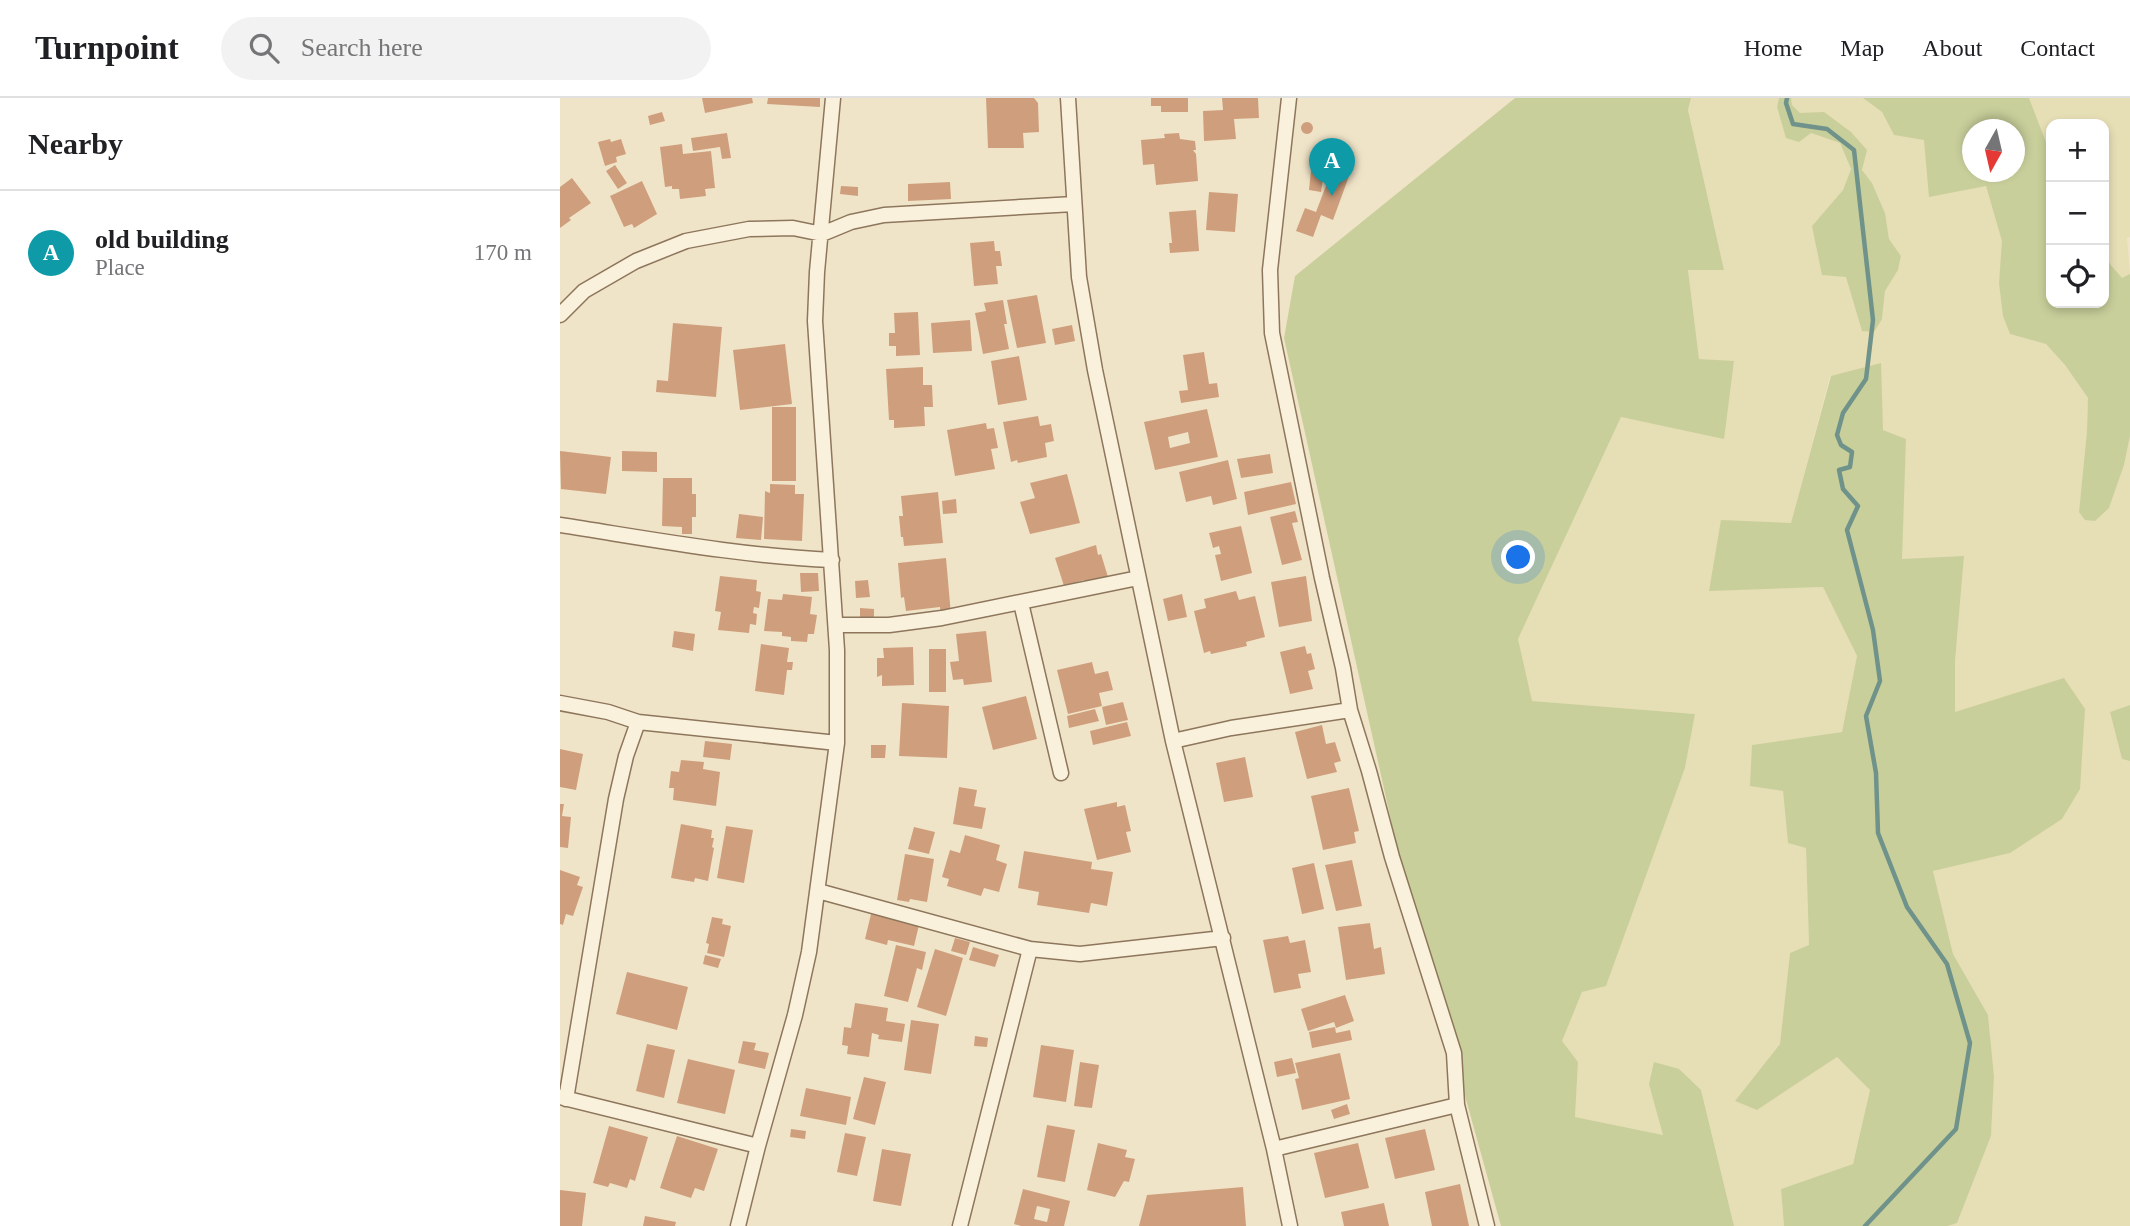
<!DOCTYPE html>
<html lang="en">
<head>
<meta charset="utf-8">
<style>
  :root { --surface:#fff; --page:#f2f2f2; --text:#202124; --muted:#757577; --line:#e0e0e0; --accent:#0b8043 }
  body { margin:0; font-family:"Times New Roman",serif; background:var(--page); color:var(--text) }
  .controls { position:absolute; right:21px; top:21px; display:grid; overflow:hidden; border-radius:14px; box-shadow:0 4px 10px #0003 }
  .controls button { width:63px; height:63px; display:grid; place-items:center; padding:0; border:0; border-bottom:2px solid var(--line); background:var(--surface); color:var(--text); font:35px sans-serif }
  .compass { position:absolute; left:1402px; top:21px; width:63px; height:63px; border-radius:50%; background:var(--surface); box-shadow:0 4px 10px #0003; rotate:188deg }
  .you { position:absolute; left:959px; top:460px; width:24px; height:24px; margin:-18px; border:5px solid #fff; border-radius:50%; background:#1a73e8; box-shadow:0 0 0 10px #1a73e833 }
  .badge { display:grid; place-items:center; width:46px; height:46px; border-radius:50%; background:var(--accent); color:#fff; font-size:23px; font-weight:700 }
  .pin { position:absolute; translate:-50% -58px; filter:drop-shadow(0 2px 4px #0008) }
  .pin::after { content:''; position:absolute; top:37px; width:24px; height:21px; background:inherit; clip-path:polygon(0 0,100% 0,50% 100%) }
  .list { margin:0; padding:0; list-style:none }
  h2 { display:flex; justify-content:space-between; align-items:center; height:91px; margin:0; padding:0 28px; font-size:30px }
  h2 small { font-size:23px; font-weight:400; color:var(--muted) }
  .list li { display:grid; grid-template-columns:46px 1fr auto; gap:21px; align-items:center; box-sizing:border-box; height:126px; padding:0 28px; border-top:2px solid var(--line) }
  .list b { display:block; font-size:26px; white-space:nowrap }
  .list p { margin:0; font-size:23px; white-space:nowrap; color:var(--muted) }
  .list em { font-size:23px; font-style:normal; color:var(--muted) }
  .icon { flex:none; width:38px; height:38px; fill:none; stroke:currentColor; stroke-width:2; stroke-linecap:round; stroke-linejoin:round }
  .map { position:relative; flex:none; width:1570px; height:1128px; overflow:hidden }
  header { display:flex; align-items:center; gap:42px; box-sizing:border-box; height:98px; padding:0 35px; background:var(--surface); border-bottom:2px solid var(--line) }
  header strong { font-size:33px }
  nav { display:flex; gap:38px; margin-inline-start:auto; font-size:24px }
  .search { width:490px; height:63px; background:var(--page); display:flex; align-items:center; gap:18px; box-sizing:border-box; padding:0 24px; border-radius:38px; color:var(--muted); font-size:26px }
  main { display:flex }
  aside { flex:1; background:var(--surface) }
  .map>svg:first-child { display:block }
</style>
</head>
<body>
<header>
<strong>Turnpoint</strong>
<div class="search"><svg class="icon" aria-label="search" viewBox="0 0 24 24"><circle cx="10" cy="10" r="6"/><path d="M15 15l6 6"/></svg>Search here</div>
<nav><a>Home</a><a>Map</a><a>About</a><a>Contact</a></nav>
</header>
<main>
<aside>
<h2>Nearby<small></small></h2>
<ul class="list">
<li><span class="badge" style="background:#0f9aa8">A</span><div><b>old building</b><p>Place</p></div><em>170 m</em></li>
</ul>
</aside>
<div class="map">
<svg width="1570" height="1128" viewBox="0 0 1570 1128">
  <rect width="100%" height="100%" fill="#f0e4c8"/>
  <path fill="#e6deb5" d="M1131,0H1219L1217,9L1251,35L1280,45L1291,71L1283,92L1252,128L1286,179L1322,221L1325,193L1338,172L1341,158L1329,141L1325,115L1312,85L1302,72L1306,52L1240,15L1232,7L1231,0H1303L1322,14L1334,37L1364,41L1426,88L1443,143L1439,185L1450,236L1486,246L1505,267L1528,300L1527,333L1519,414L1549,410L1564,367L1570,338V607L1550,614L1562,661L1570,663V1128H1388L1397,1125L1431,1038L1434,978L1428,917L1393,856L1373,773L1450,755L1504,581L1395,615V565L1404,459L1341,462L1346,341L1323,332L1270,278L1231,426L1149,492L1263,489L1297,558L1282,634L1192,647L1223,693L1228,745L1246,750L1249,848L1230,855L1220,946L1175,1003L1197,1012L1277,959L1310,992L1293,1066L1221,1091L1224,1128H1174L1141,992L1103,1037L1015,1019L1018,964L1001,943L1022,894L1046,888L1125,670L1135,616L971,603L958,541L1061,319L1163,340L1174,264L1139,261L1128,172H1164L1128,12Z
    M1469,0H1570V139L1567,140L1570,176L1562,181L1550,166L1544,151V26H1491V57Z"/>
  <path fill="#c9cf9b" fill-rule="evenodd" d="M955,0H1131L1128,12L1164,172H1128L1139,261L1174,263L1164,341L1061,319L958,541L972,603L1135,616L1125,670L1046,888L1022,894L1002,943L1018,964L1015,1019L1103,1037L1089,986L1094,964L1119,971L1141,992L1174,1128H941L840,763L724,240L735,178Z
    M1219,0H1231L1232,7L1240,15L1264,14L1291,34L1307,52L1302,72L1312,85L1325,115L1329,141L1341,158L1338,172L1325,193L1322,221L1314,234L1302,233L1286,179L1262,177L1252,128L1283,92L1291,71L1280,45L1251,35L1239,44L1226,40L1217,9Z
    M1303,0H1469L1491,57V205H1544V151L1550,166L1562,180L1570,176V338L1564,367L1549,410L1535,423L1525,422L1519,414L1527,333L1528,300L1505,267L1486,246L1450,236L1443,218L1439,185L1442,143L1426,88L1369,99L1364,42L1334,37L1322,14ZM1412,32H1454V74H1412Z
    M1321,265L1323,332L1346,341L1342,461L1404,458L1395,564V614L1504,580L1525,611L1520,691L1502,721L1450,755L1373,773L1393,856L1428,917L1434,978L1431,1038L1397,1125L1388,1128H1224L1221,1091L1293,1066L1310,992L1277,959L1197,1012L1175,1003L1220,946L1230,855L1249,847L1246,750L1228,745L1223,693L1190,688L1192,647L1282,634L1297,558L1263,489L1149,493L1161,422L1231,425L1271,278Z
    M1570,607V663L1562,661L1550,614Z"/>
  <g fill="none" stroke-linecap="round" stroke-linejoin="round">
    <path stroke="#6f938a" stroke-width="4.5" d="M1227,0L1226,5L1233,26L1267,31L1294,52L1313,222L1306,281L1283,315L1277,337L1281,347L1292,354L1290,369L1279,372L1283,391L1298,408L1287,432L1313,532L1320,583L1306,618L1316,675L1318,735L1347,809L1387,866L1410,945L1396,1031L1305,1128"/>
  </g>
  <path fill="#cf9f7d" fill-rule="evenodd" d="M142,0H192L193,5L145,15Z
    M208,0H260V9L207,6Z
    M426,0H474L478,5L479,34L463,35L464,50H428Z
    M591,0H628V14H601V8H591Z
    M662,0H698L699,20L674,21L676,41L644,43L643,13L663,12Z
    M102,14L105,23L90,27L88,18Z
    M741 30a6 6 0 1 1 12 0a6 6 0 1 1-12 0Z
    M167,35L171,60L162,61L160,49L133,53L131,40Z
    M619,35L620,41L635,43L636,52H633L636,56L638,83L596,87L594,66L583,67L581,42L605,40L604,36Z
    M50,41L51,44L61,41L66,56L56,59L57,64L45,68L38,44Z
    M122,46L123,56L151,53L155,90L145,91L146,98L120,101L119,91H112V88L105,89L100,49Z
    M753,55L771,57L770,71L751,69Z
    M55,67L67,85L58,91L46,73Z
    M751,72L764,73L761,94L749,92Z
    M772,72L789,78L773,122L761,117L753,139L736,133L745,110L756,114Z
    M12,80L31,105L9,120L11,122L0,130V89Z
    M82,83L97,116L74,130L72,126L64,129L50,98Z
    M390,84L391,101L348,103V86Z
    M281,88L298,89V98L280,96Z
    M649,94L678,96L675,134L646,132Z
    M636,112L639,153L610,155L609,145H612L609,114Z
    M434,143L435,153H440L442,168H436L438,186L414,188L410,145Z
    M477,197L486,245L457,250L447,202Z
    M443,202L447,226H444L449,251L423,256L415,215L426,213L424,205Z
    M358,214L360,257L336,258V248H329V235H335L334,215Z
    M410,222L412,253L373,255L371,225Z
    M113,225L162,229L156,299L96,294L97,282L108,283Z
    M512,227L515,243L495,247L492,231Z
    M225,246L232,306L180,312L173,252Z
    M644,254L649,286L657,285L659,299L621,305L619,293L628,292L623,257Z
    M459,258L467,302L438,307L431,263Z
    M363,269V287H372L373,309H364L365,328L334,330V322H329L326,271Z
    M212,309H236V383H212Z
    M647,311L658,359L595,372L584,324ZM628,334L630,345L610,350L608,339Z
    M478,318L480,328L491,326L494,343L485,345L487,359L458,365L457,362L451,364L443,324Z
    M426,325L427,331L434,330L438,350L431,351L435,371L395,378L387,332Z
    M0,353L51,359L46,396L1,391Z
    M62,353L97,354V374L62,373Z
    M710,356L713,375L681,380L677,361Z
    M668,362L677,401L653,407L651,398L626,404L619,374Z
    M507,376L520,425L470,436L460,404L475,400L470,385Z
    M103,380H132V396H136V419H132V436H122V429L102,428Z
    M731,384L736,406L688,417L684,394Z
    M210,386L235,387V396H244L242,443L204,441L205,393L210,395Z
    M378,394L383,445L344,448L343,439H341L339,418H343L341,398Z
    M396,401L397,415L383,416L382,403Z
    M735,413L738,424L732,425L742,462L722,467L710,419Z
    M179,416L203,419L201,442L176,440Z
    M681,428L692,475L661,483L655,457L661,456L659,448L653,450L649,435Z
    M536,447L538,457L541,456L548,479L525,486L524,482L504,488L495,460Z
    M386,460L391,517L381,518L380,509L346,513L344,499L341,500L338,465Z
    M240,475H258L259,493L241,494Z
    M160,478L197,482L196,493L201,494L199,510L194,509L193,515L197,516L196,527L190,526L189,535L158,532L161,514L155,513Z
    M746,478L752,523L719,529L711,484Z
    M308,482L310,499L296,500L295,483Z
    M676,493L679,502L695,498L705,539L686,544L687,548L651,556L650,553L644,555L634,513L646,510L644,501Z
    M223,496L252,499L250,516L257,517L254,536H248L247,544L231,543V539L222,538V534L204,533L208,501L222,502Z
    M622,496L627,519L608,523L603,501Z
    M300,510L314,511V520H300Z
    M114,533L135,536L133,553L112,549Z
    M426,533L432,584L404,587L403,581L393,582L390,564L399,563L396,536Z
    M201,546L229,550L227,564H233L232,572H227L224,597L195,593Z
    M745,548L747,556L751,555L755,571L748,573L753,591L730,596L720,554Z
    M353,549L354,587L322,588V577L317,579V560H324L323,550Z
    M369,551H386V594H369Z
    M532,564L535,576L548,573L553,592L539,595L542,608L508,616L497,572Z
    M466,598L477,641L433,652L422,609Z
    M563,604L568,622L546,627L542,609Z
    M342,605L389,608L387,660L339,658Z
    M535,611L539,623L509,630L507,618Z
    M567,624L571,638L533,647L530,633Z
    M762,627L766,646L775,644L781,663L774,665L777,674L747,681L735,634Z
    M145,643L172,646L170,662L143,659Z
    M311,647H326L325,660H311Z
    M0,651L23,656L16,692L0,689Z
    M685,659L693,699L664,704L656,665Z
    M121,662L144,664L143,671L160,674L156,708L113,702L114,690H109L111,673L119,674Z
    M399,689L417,692L414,708L426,710L422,731L393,726Z
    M789,690L799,733L794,734L796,745L763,752L751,698Z
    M557,704V709L565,707L571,733L566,734L571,754L537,762L524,711Z
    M0,706H4L2,718L11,719L8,750L0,749Z
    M121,726L152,732L151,740H154L152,749L154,750L148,783L135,780L134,784L111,780Z
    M166,728L193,732L184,785L157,780Z
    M354,729L375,734L369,756L348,751Z
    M405,737L440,747L436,762L447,766L439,794L424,790L421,798L387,788L389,781L382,779L390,752L400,755Z
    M464,753L532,764L531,771L553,774L547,808L531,805L529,815L477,807L479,794L458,790Z
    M345,756L374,761L367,804L350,801L349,804L337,802Z
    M792,762L802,808L776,813L765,767Z
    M754,765L764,811L742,816L732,770Z
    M0,772L20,779L17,787L23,789L13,818L6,816L3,827L0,826Z
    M311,816L359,827L354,848L328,842L327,847L305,841Z
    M152,819L163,821L162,826L171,828L164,859L147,855L149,846L146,845Z
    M810,825L814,851L821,849L825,876L786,882L778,829Z
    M728,838L730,845L745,842L751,874L738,876L741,890L714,895L703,842Z
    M395,840L410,844L406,857L391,853Z
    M336,847L366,854L362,872L357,870L348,904L324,898Z
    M413,849L439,857L435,869L409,862Z
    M375,851L403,860L386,918L357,909Z
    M145,857L161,861L158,870L143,866Z
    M67,874L128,889L117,932L56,916Z
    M785,897L794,923L776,930L774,924L748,933L741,911Z
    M295,905L328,910L326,923L345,926L342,944L318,941L319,937L312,935L309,959L287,956L288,948L282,947L284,929L291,930Z
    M351,922L379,926L371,976L344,972Z
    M775,929L776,935L790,932L792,942L752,950L749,934Z
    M415,938L428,940L427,949L414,948Z
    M183,943L196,945L194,952L209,955L205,971L178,965Z
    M87,946L115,952L104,1000L76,993Z
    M481,947L514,952L506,1004L473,999Z
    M780,955L790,1001L742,1012L735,981L739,980L735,965Z
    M732,960L736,975L717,979L714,964Z
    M128,961L175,972L165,1016L117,1005Z
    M520,964L539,967L532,1010L514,1008Z
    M304,979L326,984L315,1027L293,1021Z
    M246,990L291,999L286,1027L240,1018Z
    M787,1006L790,1016L774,1021L771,1012Z
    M487,1027L515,1032L505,1084L477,1079Z
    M49,1028L88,1039L75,1083L70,1081L67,1090L50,1085L48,1089L33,1085Z
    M231,1031L246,1033L245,1041L230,1039Z
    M865,1031L875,1072L835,1081L825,1040Z
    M285,1035L306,1039L297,1078L277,1074Z
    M117,1038L158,1051L144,1093L135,1090L131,1100L100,1090Z
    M538,1045L567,1052L565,1059L575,1061L569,1084L564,1083L555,1099L527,1092Z
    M798,1045L809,1090L765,1100L754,1055Z
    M322,1051L351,1056L341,1108L313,1103Z
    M900,1086L909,1128H872L865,1094Z
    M683,1089L686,1128H579L587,1097Z
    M463,1091L510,1103L504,1128H461L454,1126ZM477,1108L490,1111L487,1124L474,1121Z
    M0,1092L26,1095L22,1128H0Z
    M824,1105L829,1128H784L781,1114Z
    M85,1118L116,1124L115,1128H83Z"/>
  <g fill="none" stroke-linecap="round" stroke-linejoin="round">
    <defs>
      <path id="minor" d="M508,0L519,179L535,272L613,643L714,1051L730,1128
        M729,0L710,172L712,235L762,480L783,570L790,612L809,673L832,759L894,955L897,1007L927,1128
        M0,217L24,193L76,163L126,143L189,131L233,130L262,136L291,124L324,117L514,106
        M0,427C91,441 180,458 272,462
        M461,505L501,675
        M276,527H329L382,520L578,480
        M0,605L48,614L78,624L277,645
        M613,643L671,630L790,612
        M258,793L470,851L520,856L663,840
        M0,999L198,1048
        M6,1001L56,701L66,658L78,624
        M714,1051L897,1007
        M178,1128L198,1048L235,917L249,854L277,645V552L255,223L257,174L273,0
        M400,1128L470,851"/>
    </defs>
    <use href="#minor" stroke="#8d765c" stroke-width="17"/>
    <use href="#minor" stroke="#faf1dc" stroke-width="14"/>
  </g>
</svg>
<div class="controls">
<button>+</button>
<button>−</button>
<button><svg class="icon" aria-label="locate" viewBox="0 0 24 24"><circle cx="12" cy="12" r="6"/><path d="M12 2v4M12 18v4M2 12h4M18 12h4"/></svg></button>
</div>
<svg class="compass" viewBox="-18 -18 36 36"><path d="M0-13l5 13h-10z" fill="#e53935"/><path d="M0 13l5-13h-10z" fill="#757577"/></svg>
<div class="you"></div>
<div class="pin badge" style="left:772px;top:98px;background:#0f9aa8">A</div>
</div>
</main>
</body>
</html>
